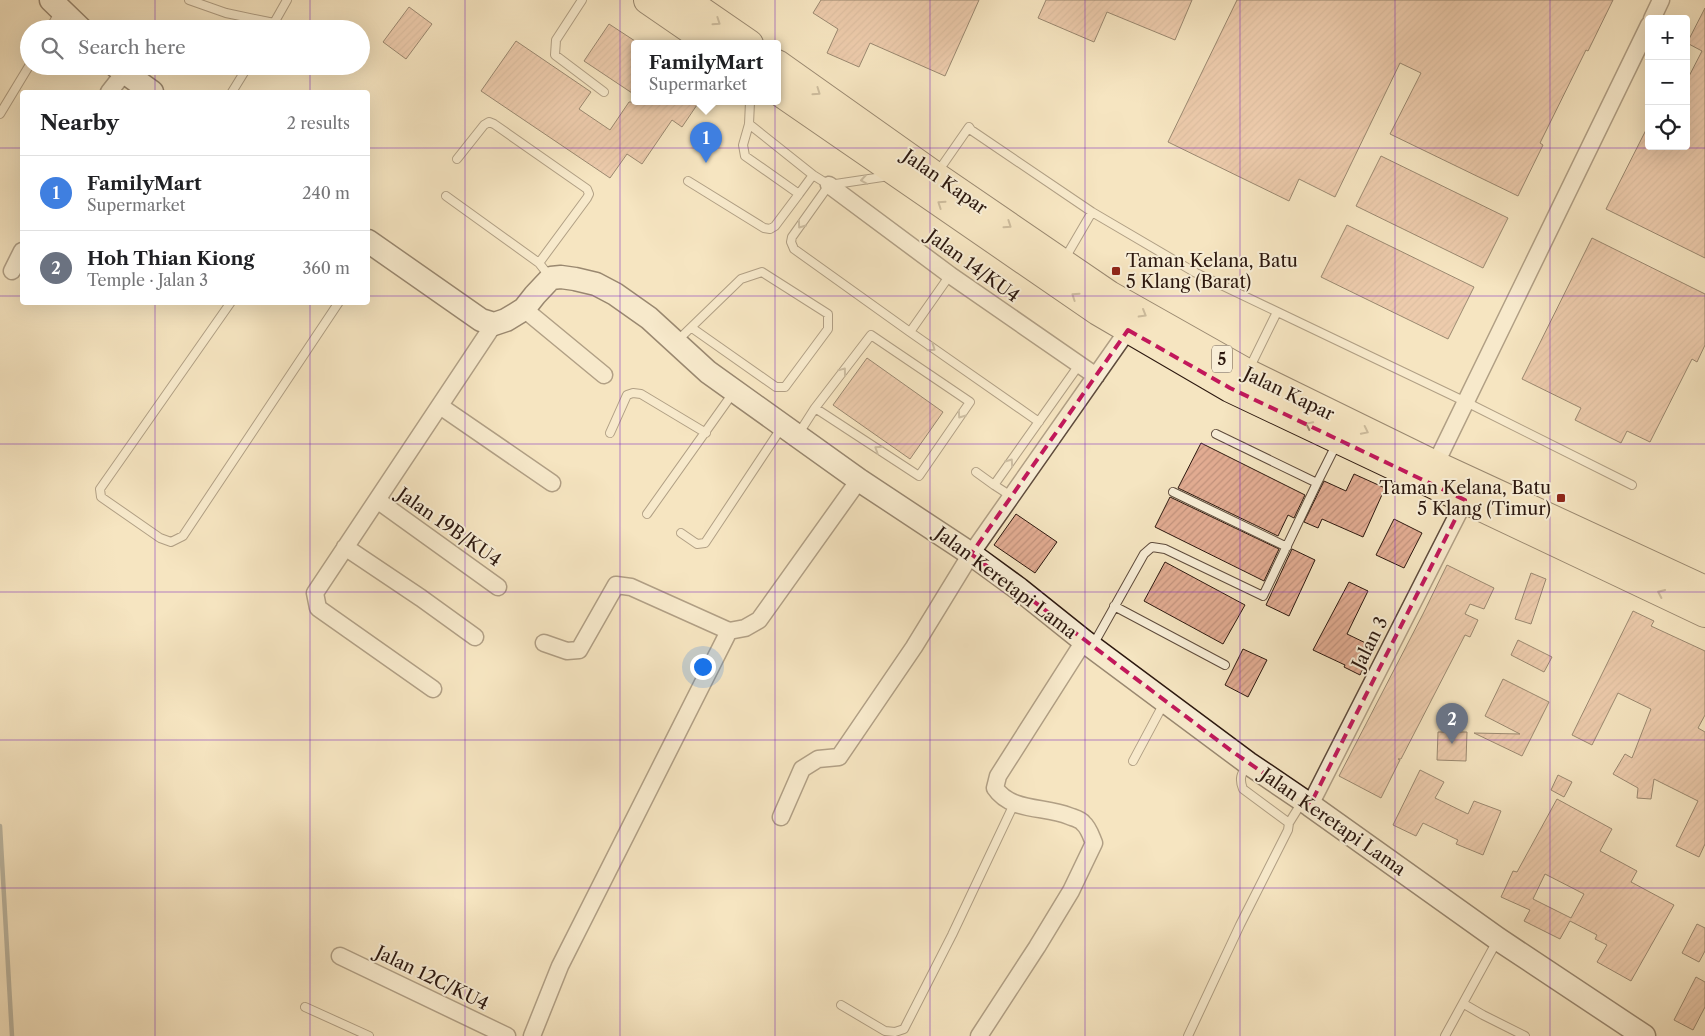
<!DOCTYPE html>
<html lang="en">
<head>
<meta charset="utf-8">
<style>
  :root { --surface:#fff; --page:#f6f6f6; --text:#202124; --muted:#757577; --line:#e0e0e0; --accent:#1a73e8 }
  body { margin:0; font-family:"Libre Caslon Text",serif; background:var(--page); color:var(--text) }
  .controls { position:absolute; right:15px; top:15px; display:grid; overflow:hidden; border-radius:5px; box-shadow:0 5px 20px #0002 }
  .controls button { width:45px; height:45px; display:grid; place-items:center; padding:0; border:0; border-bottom:1px solid var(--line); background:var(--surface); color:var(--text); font:25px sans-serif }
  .you { position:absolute; left:702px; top:666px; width:18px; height:18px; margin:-12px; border:4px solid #fff; border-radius:50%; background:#1a73e8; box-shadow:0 0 0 8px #1a73e833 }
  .badge { display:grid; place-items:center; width:32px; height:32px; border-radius:50%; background:var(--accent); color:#fff; font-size:16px; font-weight:700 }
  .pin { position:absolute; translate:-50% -41px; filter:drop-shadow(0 1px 2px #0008) }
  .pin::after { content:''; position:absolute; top:26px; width:18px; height:15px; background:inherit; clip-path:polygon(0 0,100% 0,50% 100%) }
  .popup { position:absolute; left:631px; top:40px; width:150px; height:65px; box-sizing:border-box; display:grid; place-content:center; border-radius:5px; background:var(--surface); filter:drop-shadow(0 1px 4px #0005); font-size:16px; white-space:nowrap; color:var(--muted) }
  .popup b { font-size:19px; color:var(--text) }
  .popup::after { content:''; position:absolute; left:50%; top:100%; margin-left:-10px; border:10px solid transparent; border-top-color:var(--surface) }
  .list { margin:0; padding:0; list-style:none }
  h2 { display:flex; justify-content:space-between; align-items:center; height:65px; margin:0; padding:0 20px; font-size:21px }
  h2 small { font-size:16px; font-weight:400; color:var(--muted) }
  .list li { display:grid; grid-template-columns:32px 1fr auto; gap:15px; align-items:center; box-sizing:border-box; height:75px; padding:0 20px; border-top:1px solid var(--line) }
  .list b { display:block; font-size:19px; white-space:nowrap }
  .list p { margin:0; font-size:16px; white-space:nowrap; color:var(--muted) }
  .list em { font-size:16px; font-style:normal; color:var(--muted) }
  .icon { flex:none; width:28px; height:28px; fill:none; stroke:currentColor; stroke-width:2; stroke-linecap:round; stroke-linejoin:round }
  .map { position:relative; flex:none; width:1705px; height:1036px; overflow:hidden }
  .search { position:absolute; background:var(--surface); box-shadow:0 5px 20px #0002; left:20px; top:20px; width:350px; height:55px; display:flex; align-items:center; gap:12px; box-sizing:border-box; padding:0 18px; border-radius:28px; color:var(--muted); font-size:19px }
  .panel { position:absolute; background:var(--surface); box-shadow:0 5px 20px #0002; left:20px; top:90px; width:350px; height:215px; border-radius:5px }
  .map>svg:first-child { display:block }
</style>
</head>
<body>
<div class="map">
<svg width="1705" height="1036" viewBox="0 0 1705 1036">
  <defs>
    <pattern id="building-hatch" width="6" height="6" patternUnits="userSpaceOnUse" patternTransform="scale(1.25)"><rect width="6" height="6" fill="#e2ac92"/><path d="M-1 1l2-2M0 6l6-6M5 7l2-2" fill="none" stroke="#c2937d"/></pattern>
  </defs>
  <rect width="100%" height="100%" fill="#f5e5c1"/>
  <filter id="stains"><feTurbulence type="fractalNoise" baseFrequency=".004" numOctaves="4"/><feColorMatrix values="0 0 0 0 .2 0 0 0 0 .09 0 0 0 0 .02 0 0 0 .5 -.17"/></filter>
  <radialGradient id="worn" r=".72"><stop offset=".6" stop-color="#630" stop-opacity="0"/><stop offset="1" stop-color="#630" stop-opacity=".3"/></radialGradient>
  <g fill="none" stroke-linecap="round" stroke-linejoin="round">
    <path stroke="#737a78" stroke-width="4.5" d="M0,826L12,1036"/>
  </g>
  <path fill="url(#building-hatch)" stroke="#2c180f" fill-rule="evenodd" d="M821,0H979L945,76L870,43L859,67L827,53L838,29L813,13Z
    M1046,0H1192L1175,40L1107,12L1094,42L1038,18Z
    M1237,0H1613L1588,51L1586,50L1540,143L1543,145L1518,196L1390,134L1421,73L1400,63L1335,197L1299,179L1289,201L1168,142Z
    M409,7L432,24L406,59L383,42Z
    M1705,8V258L1606,209L1649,124V146H1686V82L1702,51L1687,43Z
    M609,24L635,41V95L584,61Z
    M516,41L591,92L579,109L610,130L629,102H699L682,127L672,120L642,164L627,154L610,178L481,91Z
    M1381,156L1508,218L1483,268L1356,206Z
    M1347,225L1474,287L1448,339L1321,277Z
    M1592,238L1705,294V345L1697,362L1692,359L1650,442L1627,431L1621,443L1575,420L1581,408L1522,379Z
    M867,358L943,412L910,459L833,405Z
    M1201,443L1305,495L1294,518L1288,515L1278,536L1178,488Z
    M1354,474L1385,488L1363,537L1322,519L1318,528L1304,522L1324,481L1346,491Z
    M1170,497L1279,549L1264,581L1155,527Z
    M1016,514L1057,542L1035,573L994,545Z
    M1394,519L1422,533L1404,568L1376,555Z
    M1292,549L1315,560L1289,616L1266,605Z
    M1165,562L1245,605L1223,644L1144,601Z
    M1447,565L1494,588L1484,609L1470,604L1465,614L1478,620L1470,637L1465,635L1401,759H1398L1400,760L1381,798L1339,776L1423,614Z
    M1531,573L1546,579L1531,624L1515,619Z
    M1349,582L1368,591L1347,634L1374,647L1360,675L1344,667L1345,665L1313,650Z
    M1633,611L1654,621L1651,626L1705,651V715L1698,728L1705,732V844L1699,857L1676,846L1698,801L1654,779L1651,799L1637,798L1638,788L1613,774L1625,754L1632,758L1651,709L1618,693L1592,745L1572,735Z
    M1518,640L1552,657L1544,672L1511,655Z
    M1243,649L1267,660L1248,697L1225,685Z
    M1503,679L1549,702L1522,756L1474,733L1520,734L1485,716Z
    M1438,732H1467L1466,761L1437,760Z
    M1420,770L1444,782L1435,798L1468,814L1474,801L1501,811L1483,855L1456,844L1458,840L1423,823L1416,836L1393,825Z
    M1558,775L1572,782L1564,797L1551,790Z
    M1557,799L1612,829L1600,851L1637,871L1631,882L1674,905L1631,981L1597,962L1607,945L1595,939L1597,935L1570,921L1560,939L1524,921L1530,910L1501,897L1513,871L1517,872ZM1545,874L1584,894L1571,918L1533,899Z
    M1697,924L1705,928V951L1699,962L1682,953Z
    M1696,977L1705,982V1007L1693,1030L1674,1020Z"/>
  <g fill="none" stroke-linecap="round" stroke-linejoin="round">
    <defs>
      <path id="lane" d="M189,0L226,13L274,23L287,0
        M582,0L556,40L555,55L604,92
        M50,29L59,12
        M232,92L248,66
        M750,102L749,124L743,145L745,156L799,194L813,175
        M0,114L29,66
        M749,124L813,175L829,185L889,176
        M457,159L484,125L489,122L494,124L587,189L589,194L587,198L539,263
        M937,173L969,127L971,130L1092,212L1196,273L1466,402L1632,485
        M688,181L764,228L770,229L775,226L799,194
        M829,185L792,237L791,242L794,249L910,332L1039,422
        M446,196L539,263L550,277
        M1064,260L1092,212
        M231,302L100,489L101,497L160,538L171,542L183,536L339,302
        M910,332L950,275
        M677,341L741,279L762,272L828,314V329L785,387H776L692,328
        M1249,369L1277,312
        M610,433L627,395L633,393L641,394L706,433
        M799,433L815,408L871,335L970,402L919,476L815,408
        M1216,434L1317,483L1337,443
        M976,472L994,485
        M1173,492L1287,547
        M1011,496L994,485L1079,365
        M647,514L733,393
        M681,533L697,544L705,543L782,427
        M1114,606L1225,665
        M1093,645L1144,554L1152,547L1165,549L1263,596L1317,483
        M1133,761L1164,703
        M1289,823L1302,802
        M1464,1004L1483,1015L1525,1036
        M841,1005L885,1031L895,1032L904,1029L952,935L1014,804
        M305,1007L369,1036
        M1188,1036L1240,925L1288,830L1289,823L1243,789C1239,779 1241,774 1247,765
        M1445,1036L1497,941"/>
      <path id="street" d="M1652,19L1661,0
        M109,92L124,73
        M829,185L950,275L1096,376
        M12,271L22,251
        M524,309L604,375
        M440,406L552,483
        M1435,465L1649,25
        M377,500L498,587
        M345,547L421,598L475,637
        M544,643L567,651L579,650L616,585L631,587L729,631
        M433,689L318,608L315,593L494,324
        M1310,805L1465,500
        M781,817L802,769L818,759L839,757L914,647L971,554L1128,330
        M340,956L507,1036
        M532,1036L560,966L729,631L745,628L759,620L859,480
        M979,1036L1037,947L1071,891L1094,843C1091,836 1089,828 1083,823C1080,819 1074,818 1069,816C1045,806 1011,812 995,788L998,776L1084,641"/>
      <path id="secondary" d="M51,0L81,29
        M116,66L152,92
        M368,241L481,320L494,324L506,320L524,309L535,295L551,278L561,277L575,279L596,284L615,294L649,318L708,372L859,480L971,554L1019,589L1084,641L1248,763L1310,805L1498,939L1644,1036"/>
      <path id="highway" d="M648,0L712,44
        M685,0L749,44
        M777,64L935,176L1109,295L1247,373L1435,465L1705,590
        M777,90L1098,311L1230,388L1705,613"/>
    </defs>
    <use href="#lane" stroke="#5e4b3c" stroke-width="10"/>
    <use href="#street" stroke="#5e4b3c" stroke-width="19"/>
    <use href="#secondary" stroke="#2c180f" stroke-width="25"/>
    <use href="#highway" stroke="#2c180f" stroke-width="30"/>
    <use href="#lane" stroke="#f8eed7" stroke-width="8"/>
    <use href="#street" stroke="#f8eed7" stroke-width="16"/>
    <use href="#secondary" stroke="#f8eed7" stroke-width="22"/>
    <use href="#highway" stroke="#f5e5c1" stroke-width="28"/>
  </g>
  <defs><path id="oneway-chevron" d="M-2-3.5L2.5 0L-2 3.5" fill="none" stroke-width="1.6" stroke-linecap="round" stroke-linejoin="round" transform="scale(1.25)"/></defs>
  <g stroke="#9b8971">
    <use href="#oneway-chevron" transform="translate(717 22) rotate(34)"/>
    <use href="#oneway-chevron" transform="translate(817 92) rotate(35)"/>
    <use href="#oneway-chevron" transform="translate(941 204) rotate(-146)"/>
    <use href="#oneway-chevron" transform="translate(1008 225) rotate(34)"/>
    <use href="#oneway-chevron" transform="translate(1075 296) rotate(-146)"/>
    <use href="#oneway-chevron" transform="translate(1143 314) rotate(30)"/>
    <use href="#oneway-chevron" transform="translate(1309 425) rotate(-154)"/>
    <use href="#oneway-chevron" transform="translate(1365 431) rotate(26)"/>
    <use href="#oneway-chevron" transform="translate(1661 593) rotate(-155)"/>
  </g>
  <g stroke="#9c8e7d">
    <use href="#oneway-chevron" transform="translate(864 180) rotate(171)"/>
    <use href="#oneway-chevron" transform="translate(801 225) rotate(126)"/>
    <use href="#oneway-chevron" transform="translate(932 348) rotate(35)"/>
    <use href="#oneway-chevron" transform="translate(843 371) rotate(-53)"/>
    <use href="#oneway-chevron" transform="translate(961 415) rotate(125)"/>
    <use href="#oneway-chevron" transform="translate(878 449) rotate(-147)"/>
    <use href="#oneway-chevron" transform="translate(1010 462) rotate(-55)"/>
  </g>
  <path d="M0 0H1705V1036H0ZM1128,330L1230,388L1465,500L1310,805L1233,752L971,554Z" fill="#f5e5c1" fill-opacity=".55" fill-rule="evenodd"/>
  <path fill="none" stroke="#c2185b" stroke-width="4" stroke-dasharray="10 6" stroke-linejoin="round" d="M1128,330L1230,388L1465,500L1310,805L1233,752L971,554Z"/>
  <path fill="none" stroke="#7b2cbf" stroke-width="1" stroke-opacity="0.55" d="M155,0V29M310,0V29M465,0V1036M620,0V1036M775,0V1036M930,0V1036M1085,0V1036M1240,0V1036M1395,0V1036M1550,0V1036M155,66V92M310,66V92M0,148H22M368,148H1705M0,296H22M368,296H1705M155,302V1036M310,302V1036M0,444H1705M0,592H1705M0,740H1705M0,888H1705"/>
  <g fill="#8f2418" stroke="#f8eed7" stroke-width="2">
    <rect x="1111" y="266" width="10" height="10" rx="2.5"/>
    <rect x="1556" y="493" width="10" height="10" rx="2.5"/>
  </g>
  <g text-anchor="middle" stroke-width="4" stroke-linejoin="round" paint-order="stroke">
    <rect fill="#f8eed7" stroke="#69584b" stroke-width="1" x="1212" y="345.5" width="20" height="27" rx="4"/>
    <g font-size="16" font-weight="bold" fill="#2c180f">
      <text x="1222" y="365">5</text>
    </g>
    <g font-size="18" fill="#2c180f" stroke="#f8eed7">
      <text transform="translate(945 182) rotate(35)" y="6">Jalan Kapar</text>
      <text transform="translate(973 266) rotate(36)" y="6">Jalan 14/KU4</text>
      <text transform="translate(1289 394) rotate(26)" y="6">Jalan Kapar</text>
      <text transform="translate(449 527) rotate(35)" y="6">Jalan 19B/KU4</text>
      <text transform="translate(1006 583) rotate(37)" y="6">Jalan Keretapi Lama</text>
      <text transform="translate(1370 643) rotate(-63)" y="6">Jalan 3</text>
      <text transform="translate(1333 822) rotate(35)" y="6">Jalan Keretapi Lama</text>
      <text transform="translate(432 978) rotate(26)" y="6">Jalan 12C/KU4</text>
    </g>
    <g font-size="18" fill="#2c180f" stroke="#f8eed7" text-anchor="start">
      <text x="1126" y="267">Taman Kelana, Batu<tspan x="1126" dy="21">5 Klang (Barat)</tspan></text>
      <text x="1551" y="494" text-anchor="end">Taman Kelana, Batu<tspan x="1551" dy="21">5 Klang (Timur)</tspan></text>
    </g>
  </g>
  <rect width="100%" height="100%" filter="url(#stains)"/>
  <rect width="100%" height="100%" fill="url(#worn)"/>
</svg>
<div class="controls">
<button>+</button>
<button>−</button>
<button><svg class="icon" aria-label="locate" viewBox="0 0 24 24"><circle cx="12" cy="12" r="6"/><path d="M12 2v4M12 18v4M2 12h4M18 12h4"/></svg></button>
</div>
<div class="you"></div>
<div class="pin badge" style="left:706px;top:163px;background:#3f7fe0">1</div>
<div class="popup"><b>FamilyMart</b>Supermarket</div>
<div class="pin badge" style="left:1452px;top:744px;background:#6b7280">2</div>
<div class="search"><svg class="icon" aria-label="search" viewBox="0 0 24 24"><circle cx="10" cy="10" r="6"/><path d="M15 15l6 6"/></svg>Search here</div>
<section class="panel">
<h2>Nearby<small>2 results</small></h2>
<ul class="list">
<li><span class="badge" style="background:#3f7fe0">1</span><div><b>FamilyMart</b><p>Supermarket</p></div><em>240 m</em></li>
<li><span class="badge" style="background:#6b7280">2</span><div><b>Hoh Thian Kiong</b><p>Temple · Jalan 3</p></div><em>360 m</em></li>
</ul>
</section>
</div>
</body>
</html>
